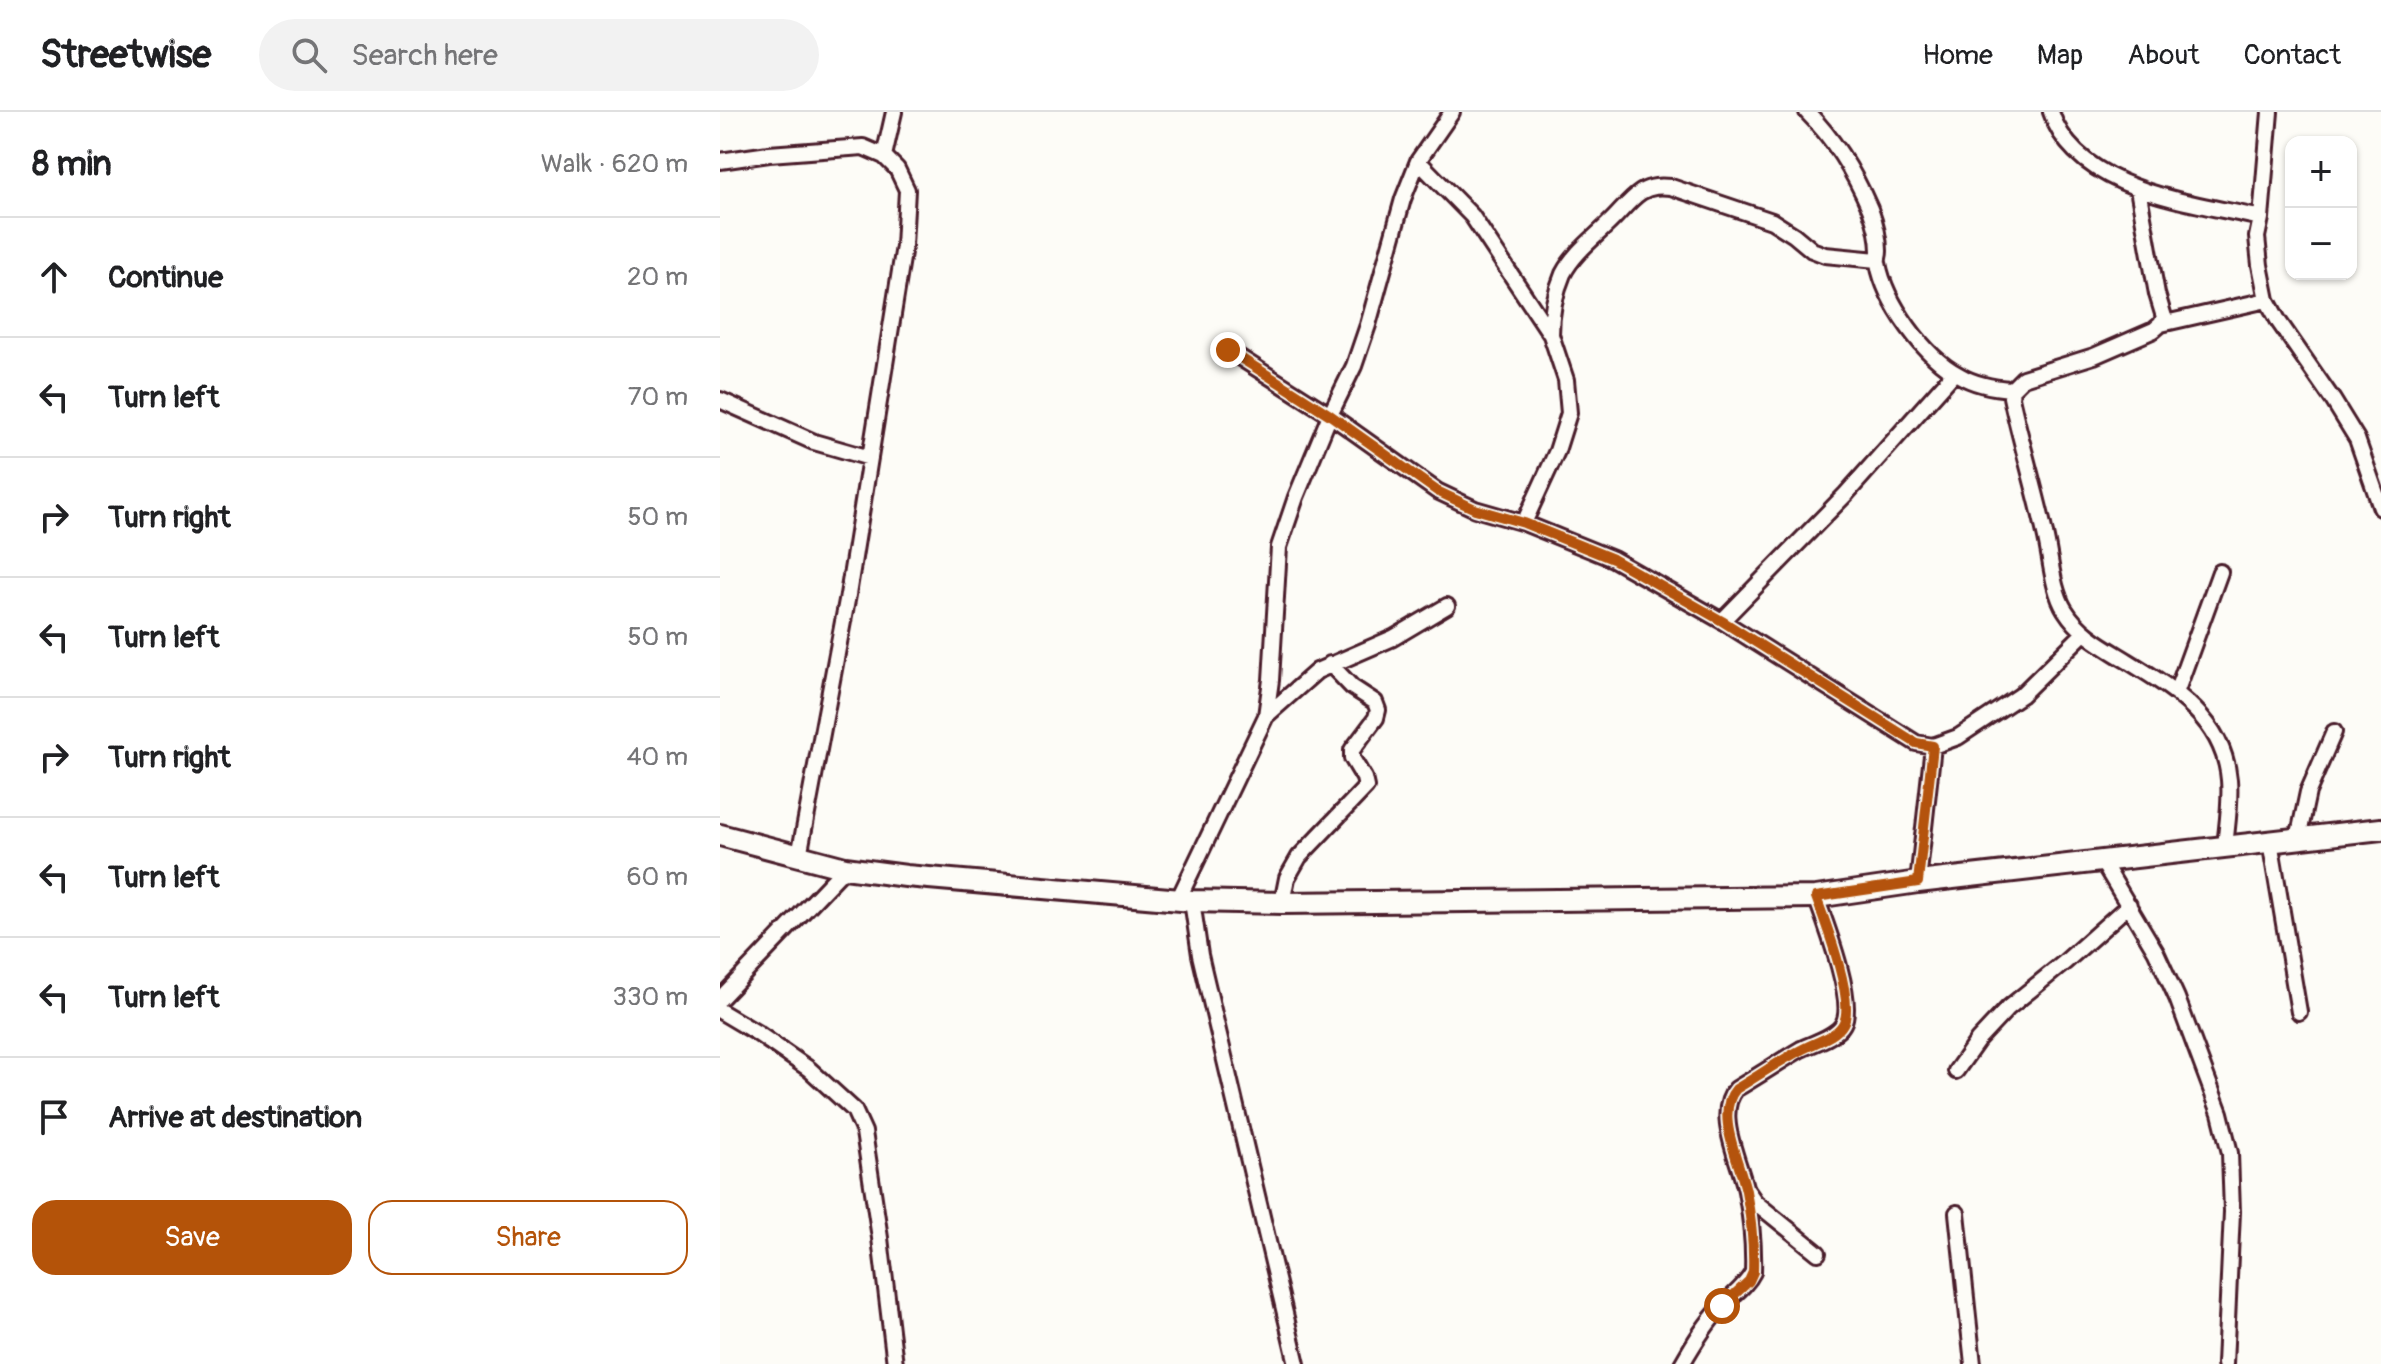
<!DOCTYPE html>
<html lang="en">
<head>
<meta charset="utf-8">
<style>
  :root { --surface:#fff; --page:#f2f2f2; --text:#202124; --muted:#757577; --line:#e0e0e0; --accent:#b45309 }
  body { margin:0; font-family:Pangolin,sans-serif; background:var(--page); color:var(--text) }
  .controls { position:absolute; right:24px; top:24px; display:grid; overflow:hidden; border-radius:16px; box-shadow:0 2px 6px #0004 }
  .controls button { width:72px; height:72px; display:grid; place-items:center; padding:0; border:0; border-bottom:2px solid var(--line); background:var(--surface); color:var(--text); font:40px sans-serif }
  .stop { position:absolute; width:24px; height:24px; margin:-18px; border:6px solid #b45309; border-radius:50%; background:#fff }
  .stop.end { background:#b45309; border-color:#fff; box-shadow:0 2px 8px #0008 }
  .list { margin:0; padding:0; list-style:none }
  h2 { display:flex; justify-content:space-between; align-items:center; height:104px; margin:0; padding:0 32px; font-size:34px }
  h2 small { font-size:26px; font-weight:400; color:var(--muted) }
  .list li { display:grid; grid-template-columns:52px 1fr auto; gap:24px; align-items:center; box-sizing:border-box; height:120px; padding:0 32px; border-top:2px solid var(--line) }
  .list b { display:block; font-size:30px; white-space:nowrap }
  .list em { font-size:26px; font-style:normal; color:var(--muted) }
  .actions { display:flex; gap:16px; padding:24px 32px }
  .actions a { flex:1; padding:18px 0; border:2px solid var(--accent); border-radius:24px; text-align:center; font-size:28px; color:var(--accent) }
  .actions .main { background:var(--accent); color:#fff }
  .icon { flex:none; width:44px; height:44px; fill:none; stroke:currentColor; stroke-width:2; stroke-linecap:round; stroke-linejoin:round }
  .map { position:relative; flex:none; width:1661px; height:1252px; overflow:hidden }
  header { display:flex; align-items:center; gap:48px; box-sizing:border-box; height:112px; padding:0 40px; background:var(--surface); border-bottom:2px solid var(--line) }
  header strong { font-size:38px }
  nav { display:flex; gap:44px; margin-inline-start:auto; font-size:28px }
  .search { width:560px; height:72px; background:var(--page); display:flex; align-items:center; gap:20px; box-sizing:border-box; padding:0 28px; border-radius:44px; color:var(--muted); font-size:30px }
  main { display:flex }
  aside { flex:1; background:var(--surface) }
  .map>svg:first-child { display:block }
</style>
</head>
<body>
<header>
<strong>Streetwise</strong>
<div class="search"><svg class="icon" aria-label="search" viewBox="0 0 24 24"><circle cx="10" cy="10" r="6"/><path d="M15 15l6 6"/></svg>Search here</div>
<nav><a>Home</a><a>Map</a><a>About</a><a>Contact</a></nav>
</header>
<main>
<aside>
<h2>8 min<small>Walk · 620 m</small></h2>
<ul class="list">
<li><svg class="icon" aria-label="ahead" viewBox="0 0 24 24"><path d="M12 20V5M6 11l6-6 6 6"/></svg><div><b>Continue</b></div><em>20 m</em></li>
<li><svg class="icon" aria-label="left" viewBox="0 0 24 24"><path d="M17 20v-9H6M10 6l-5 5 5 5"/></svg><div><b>Turn left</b></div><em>70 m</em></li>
<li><svg class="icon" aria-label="right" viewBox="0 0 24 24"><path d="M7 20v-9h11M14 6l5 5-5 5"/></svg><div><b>Turn right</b></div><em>50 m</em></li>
<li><svg class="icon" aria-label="left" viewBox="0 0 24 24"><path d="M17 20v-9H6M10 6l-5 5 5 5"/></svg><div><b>Turn left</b></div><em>50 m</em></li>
<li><svg class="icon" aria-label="right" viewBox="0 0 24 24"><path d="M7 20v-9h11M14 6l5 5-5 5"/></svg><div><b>Turn right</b></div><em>40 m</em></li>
<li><svg class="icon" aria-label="left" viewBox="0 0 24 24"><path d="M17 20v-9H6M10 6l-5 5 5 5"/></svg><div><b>Turn left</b></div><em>60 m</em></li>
<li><svg class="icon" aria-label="left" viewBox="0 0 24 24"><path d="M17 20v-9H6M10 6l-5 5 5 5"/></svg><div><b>Turn left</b></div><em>330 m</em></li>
<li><svg class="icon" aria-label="arrive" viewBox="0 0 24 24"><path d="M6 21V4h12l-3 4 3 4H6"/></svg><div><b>Arrive at destination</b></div></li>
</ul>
<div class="actions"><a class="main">Save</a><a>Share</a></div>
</aside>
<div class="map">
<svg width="1661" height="1252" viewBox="0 0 1661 1252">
  <rect width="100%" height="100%" fill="#fdfcf7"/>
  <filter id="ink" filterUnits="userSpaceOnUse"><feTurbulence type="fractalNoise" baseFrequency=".0125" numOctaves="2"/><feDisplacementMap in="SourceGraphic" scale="16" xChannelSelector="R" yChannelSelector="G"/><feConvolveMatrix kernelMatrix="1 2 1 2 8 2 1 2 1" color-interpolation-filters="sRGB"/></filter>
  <g filter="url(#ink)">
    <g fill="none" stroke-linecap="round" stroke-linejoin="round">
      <defs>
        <path id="street" d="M1087,0C1114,27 1135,62 1150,97C1155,110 1159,125 1159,139C1159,146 1157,145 1158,151C1165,190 1204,245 1239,263C1254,272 1275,276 1292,277
          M1331,0C1356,79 1472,90 1541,106
          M1550,0L1541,106L1537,125L1540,153L1547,188L1559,210L1613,288L1637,327L1661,396
          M164,44L174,0
          M0,49L49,42L143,35L164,44L177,57L187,78L184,134L128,483L79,744
          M698,49L752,104L831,223L846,268L849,301L837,339L804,411
          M1418,77L1437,182L1444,205L1441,212L1434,218L1374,244L1303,266L1292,277L1291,285C1301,331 1315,376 1325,422C1331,446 1332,477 1345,498C1360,522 1383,534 1406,548C1453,577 1504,607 1509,668C1511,690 1507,713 1505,735
          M1441,212L1547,188
          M831,223C831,201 834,183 843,162C854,141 873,127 889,111C900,101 909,88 921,80C931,74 940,74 951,75L1052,109L1074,123L1092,138L1105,143L1157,148
          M508,238L610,303L717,379L755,397L804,411L893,447L1002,509L1196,631L1213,634L1238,625L1301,583L1363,522
          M0,288L94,330L150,346
          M1002,509L1126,382L1234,261
          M1456,581L1500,460
          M546,604L597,559L673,526L727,494
          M1578,727L1588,680L1614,620
          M1550,729L1579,900
          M1382,749L1436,840L1457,886L1500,1001L1510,1041L1512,1100L1505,1252
          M1198,770L1213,634
          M458,788L546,604L551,568L559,435L576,385L610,303L634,254L648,213L683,87L698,49L732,0
          M472,789L480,843L577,1252
          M562,791L567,766L579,745L646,675L644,666L632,646V638L656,606L658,598L655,590L632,575L610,552
          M0,887L125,756
          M0,899L37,921L89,957L134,998L144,1020L160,1126L175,1252
          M1236,959L1258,928L1288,896L1345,850L1409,793
          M1026,1077L1035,1090L1098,1141
          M1237,1101L1253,1252
          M962,1252C974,1231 986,1211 1003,1193C1014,1182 1026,1174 1033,1160C1034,1133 1031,1105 1026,1079C1020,1050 994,1002 1016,977C1038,964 1059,950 1081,937C1093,931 1116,925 1123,912C1136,890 1105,810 1096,785"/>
        <path id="secondary" d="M0,723L125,756L186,764L472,789L562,791L1096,785L1198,770L1661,717"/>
      </defs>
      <use href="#street" stroke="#4a1f2b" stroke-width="20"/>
      <use href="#secondary" stroke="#4a1f2b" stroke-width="26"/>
      <use href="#street" stroke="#fdfcf7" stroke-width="14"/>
      <use href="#secondary" stroke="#fdfcf7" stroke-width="20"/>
    </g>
  </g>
  <g fill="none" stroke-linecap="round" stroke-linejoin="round" filter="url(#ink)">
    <path stroke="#b45309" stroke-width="10" d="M508,238L610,303L717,379L755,397L804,411L893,447L1002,509L1196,631L1213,634L1198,770L1096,785C1105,809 1136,890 1123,912C1116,925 1093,931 1081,938C1059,949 1038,964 1016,977C994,1002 1020,1050 1026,1079C1031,1105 1034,1133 1033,1160L1029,1169L1002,1194"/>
  </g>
</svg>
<div class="controls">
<button>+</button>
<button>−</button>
</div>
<div class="stop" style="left:1002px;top:1194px"></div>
<div class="stop end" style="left:508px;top:238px"></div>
</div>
</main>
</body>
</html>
